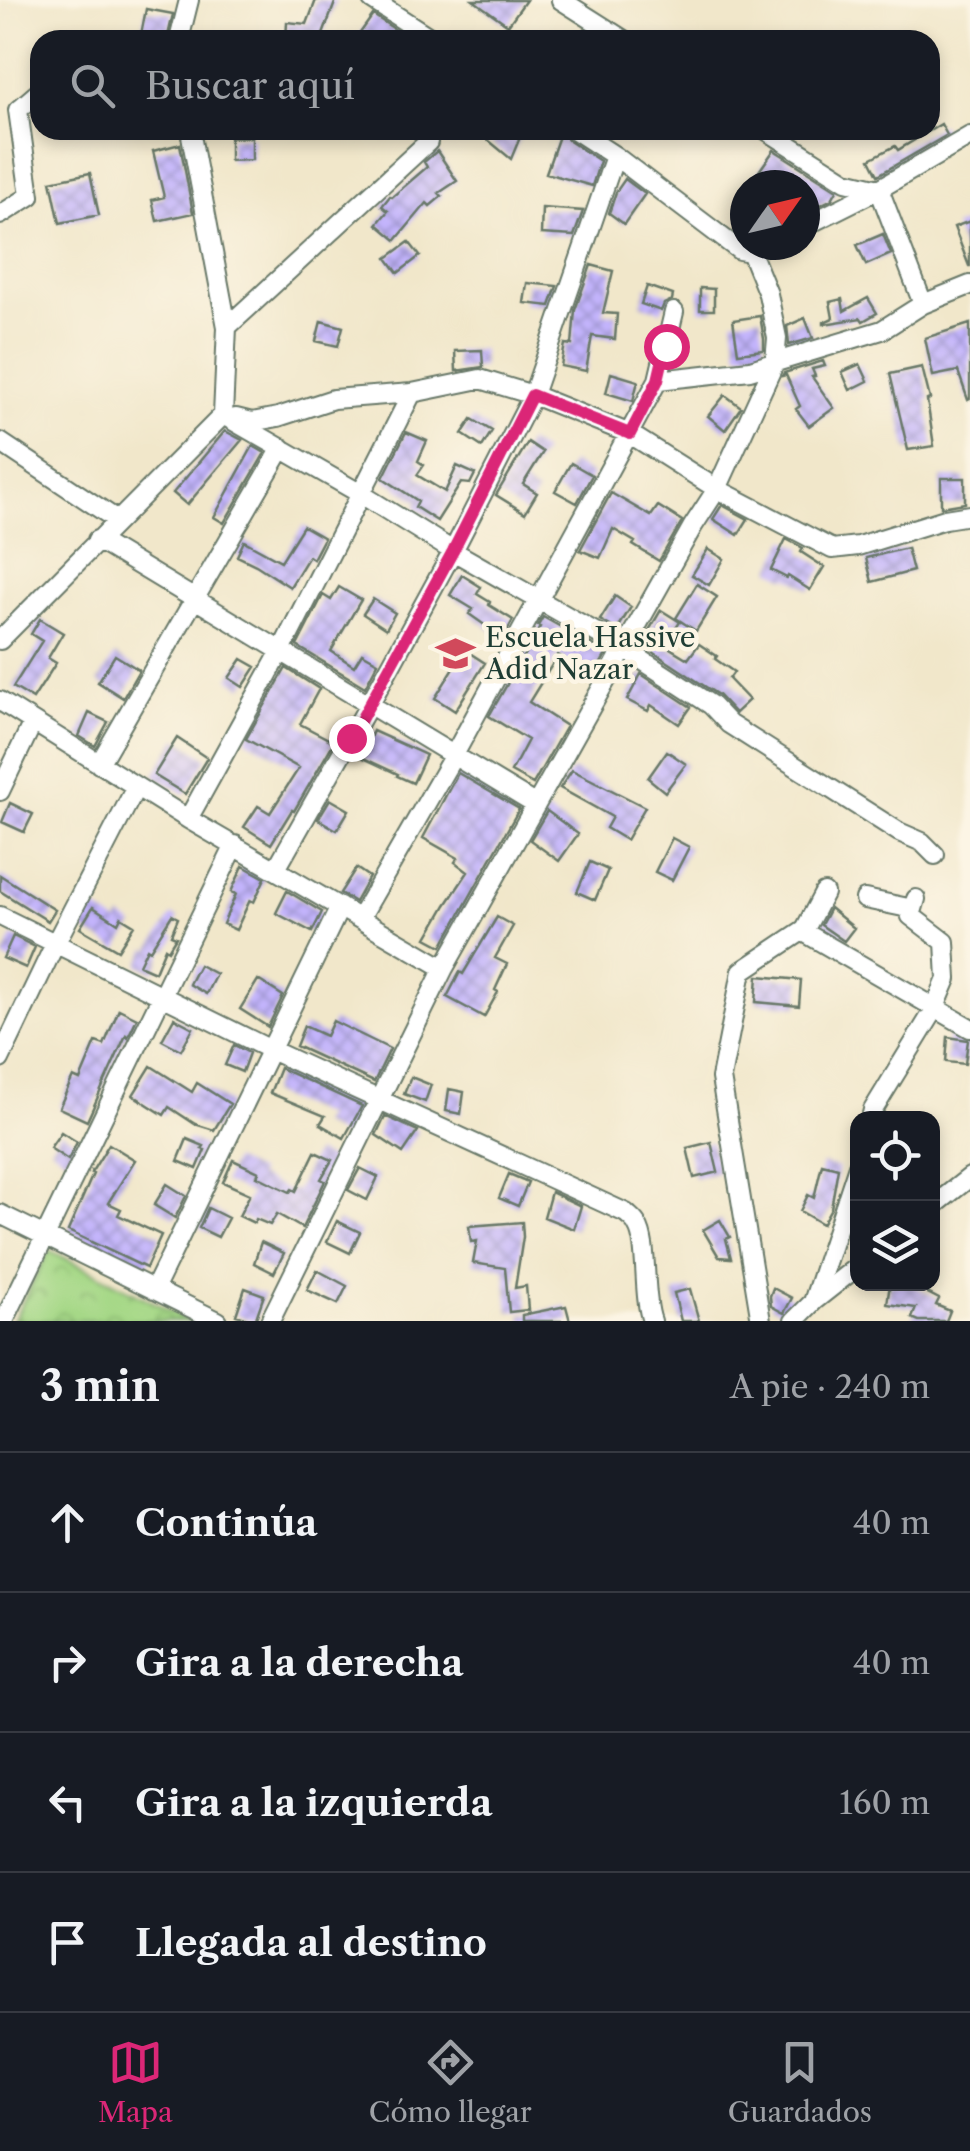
<!DOCTYPE html>
<html lang="es">
<head>
<meta charset="utf-8">
<style>
  :root { --surface:#171b24; --page:#242831; --text:#f1f3f6; --muted:#9ea1a6; --line:#363941; --accent:#db2777 }
  body { margin:0; font-family:"Libre Caslon Text",serif; background:var(--page); color:var(--text) }
  .controls { position:absolute; right:30px; bottom:30px; display:grid; overflow:hidden; border-radius:20px; box-shadow:0 5px 15px #0003 }
  .controls button { width:90px; height:90px; display:grid; place-items:center; padding:0; border:0; border-bottom:2px solid var(--line); background:var(--surface); color:var(--text); font:50px sans-serif }
  .compass { position:absolute; left:730px; top:170px; width:90px; height:90px; border-radius:50%; background:var(--surface); box-shadow:0 5px 15px #0003; rotate:56deg }
  .stop { position:absolute; width:30px; height:30px; margin:-22px; border:8px solid #db2777; border-radius:50%; background:#fff }
  .stop.end { background:#db2777; border-color:#fff; box-shadow:0 2px 10px #0008 }
  .list { margin:0; padding:0; list-style:none }
  h2 { display:flex; justify-content:space-between; align-items:center; height:130px; margin:0; padding:0 40px; font-size:42px }
  h2 small { font-size:32px; font-weight:400; color:var(--muted) }
  .list li { display:grid; grid-template-columns:65px 1fr auto; gap:30px; align-items:center; box-sizing:border-box; height:140px; padding:0 40px; border-top:2px solid var(--line) }
  .list b { display:block; font-size:38px; white-space:nowrap }
  .list em { font-size:32px; font-style:normal; color:var(--muted) }
  .icon { flex:none; width:55px; height:55px; fill:none; stroke:currentColor; stroke-width:2; stroke-linecap:round; stroke-linejoin:round }
  .map { position:relative; flex:none; width:970px; height:1321px; overflow:hidden }
  .search { position:absolute; background:var(--surface); box-shadow:0 5px 15px #0003; left:30px; right:30px; top:30px; height:110px; display:flex; align-items:center; gap:25px; box-sizing:border-box; padding:0 35px; border-radius:30px; color:var(--muted); font-size:38px }
  .sheet { height:690px; background:var(--surface) }
  nav { display:flex; justify-content:space-around; align-items:center; box-sizing:border-box; height:140px; border-top:2px solid var(--line); background:var(--surface); font-size:28px; color:var(--muted) }
  nav a { display:grid; justify-items:center; gap:5px }
  nav .on { color:var(--accent) }
  .map>svg:first-child { display:block }
</style>
</head>
<body>
<div class="map">
<svg width="970" height="1321" viewBox="0 0 970 1321">
  <defs>
    <pattern id="park-crowns" width="20" height="18" patternUnits="userSpaceOnUse" patternTransform="scale(2.5)"><rect width="20" height="18" fill="#a6d887"/><path d="M2 6a3 3 0 1 1 6 0M12 15a3 3 0 1 1 6 0" fill="none" stroke="#8eba75"/></pattern>
    <pattern id="building-cross-hatch" width="8" height="8" patternUnits="userSpaceOnUse" patternTransform="scale(2.5)"><rect width="8" height="8" fill="#c3b4fc"/><path d="M0 0l8 8M0 8l8-8" fill="none" stroke="#9e94cd"/></pattern>
  </defs>
  <rect width="100%" height="100%" fill="#fcf5e5"/>
  <filter id="ink" filterUnits="userSpaceOnUse"><feTurbulence type="fractalNoise" baseFrequency=".01" numOctaves="2"/><feDisplacementMap in="SourceGraphic" scale="20" xChannelSelector="R" yChannelSelector="G"/><feConvolveMatrix kernelMatrix="1 2 1 2 8 2 1 2 1" color-interpolation-filters="sRGB"/></filter>
  <filter id="wash" filterUnits="userSpaceOnUse"><feTurbulence type="fractalNoise" baseFrequency=".0048" numOctaves="4" result="noise"/><feDisplacementMap in="SourceGraphic" scale="40" xChannelSelector="R" yChannelSelector="G"/><feGaussianBlur stdDeviation="2.25" result="paint"/><feColorMatrix in="noise" values="0 0 0 0 0 0 0 0 0 0 0 0 0 0 0 0 0 1.4 0 .05"/><feComposite in="paint" operator="in"/></filter>
  <g filter="url(#wash)">
    <rect width="100%" height="100%" fill="#f1e7ca"/>
    <path fill="url(#park-crowns)" stroke="#628a5e" stroke-width="2.5" d="M49,1250L191,1321H13Z"/>
    <g id="blocks">
      <path fill="url(#building-cross-hatch)" d="M316,0H336L321,40H286L287,22L307,24Z
        M473,0H526L508,25Z
        M146,9L173,14L167,40H140Z
        M373,15L411,40H355Z
        M941,124L947,135L878,175L870,159L895,146L898,150Z
        M476,130H523L511,159Z
        M561,130L568,140L600,161L592,186L546,173Z
        M252,137V160L230,161V138Z
        M180,144L193,213L157,221L152,200L164,197L153,151Z
        M774,150L837,190L832,199L810,210L805,206V185H774L757,174Z
        M437,151L457,181L439,193L442,196L430,206L427,203L396,240L377,224L388,211L382,206L390,196L392,197L427,167L424,162Z
        M90,173L99,215L60,223L51,181Z
        M625,179L645,194L624,224L609,213L616,192Z
        M542,208L583,211L574,236L541,234Z
        M970,221V266H969L954,227Z
        M883,234L891,254L866,265L857,245Z
        M409,242L420,256L398,273L387,258Z
        M591,265L613,271L603,313L617,314L615,339L592,336L586,371L561,366L565,344L572,345L575,310Z
        M527,283L557,286L550,306L524,303Z
        M647,286L673,295L672,300L664,304L661,311L641,304Z
        M700,288L714,289V310H700Z
        M868,298L877,313L863,321L861,318L824,324V322L833,318L830,302L842,299L844,311Z
        M760,316L764,339V350L738,353L733,320Z
        M805,318L813,338L789,345L787,326Z
        M321,321L343,327L338,346L316,341Z
        M970,324V399L968,400L958,371L933,376L925,338Z
        M482,350L483,367L456,371L455,351Z
        M823,361L825,366L812,369L815,376L812,377L834,408L809,426L796,409L800,406L786,375L782,376L784,373Z
        M860,364L868,381L850,390L842,372Z
        M922,367L930,399L927,400L934,446L908,450L890,374Z
        M611,373L638,381L633,401L606,393Z
        M725,395L741,407L725,430L708,416Z
        M472,419L492,431L482,447L462,434Z
        M225,431L242,440L187,505L173,493Z
        M406,432L427,441L418,461L424,465L417,475L445,492L457,466L475,474L470,484L461,483L437,521L415,507L418,501L383,478Z
        M528,442L543,452L523,484L537,493L525,513L496,495Z
        M253,446L265,453L224,523L214,517Z
        M571,463L592,475L577,503L555,491Z
        M941,478H965V503L941,507Z
        M611,493L651,516L658,506L682,521L659,561L633,545L635,542L613,529L600,558L580,550Z
        M722,505L748,519L738,535L713,519Z
        M303,526L324,538L313,559L309,556L290,587L256,565L237,556L244,541L281,561Z
        M786,539L803,548L801,552L824,567L810,590L788,576L787,578L771,570Z
        M907,548L913,571L872,582L866,558Z
        M708,549L724,559L709,585L692,575Z
        M462,575L481,587L477,594L490,602L489,605L513,620L503,638L469,614L473,609L450,595Z
        M697,584L717,597L696,631L676,618Z
        M339,587L361,600L331,651L354,666L362,653L378,662L365,687L297,646L323,595L331,600Z
        M615,596L631,607L617,630L600,620Z
        M373,599L395,613L386,629L363,614Z
        M661,610L680,622L665,645L688,659L699,644L717,656L715,659L734,672L729,679L749,700L735,713L718,695L641,644Z
        M543,617L607,653L593,677L558,655L529,702L566,726L533,784L511,772L528,740L489,716L540,627L538,626Z
        M40,619L63,633L48,658L56,663L33,699L13,687L42,641L31,634Z
        M465,650L485,663L455,711L435,698Z
        M115,655L139,670L123,698L98,682Z
        M242,659L256,667L243,687L229,678Z
        M286,668L319,689L300,724L334,742L294,811L292,810L271,844L244,827L258,806L270,813L299,768L246,739Z
        M641,674L691,707L679,724L651,705L648,711L627,700Z
        M89,713L108,722L95,746L79,736Z
        M373,731L426,755L413,783L397,776L398,774L361,757Z
        M177,738L207,758L185,794L154,775Z
        M667,751L686,764L665,792L648,778Z
        M572,770L645,807L626,840L606,828L612,817L560,788Z
        M458,773L519,809L442,946L427,938L446,905L468,872L455,862L458,858L423,838Z
        M330,799L349,810L337,830L318,819Z
        M10,803L33,814L24,832L2,822Z
        M547,811L578,834L559,861L530,840Z
        M672,838L689,847L672,880L655,872Z
        M590,862L608,870L595,900L577,892Z
        M243,866L265,878L254,902L250,900L236,930L223,924L236,894L231,892Z
        M356,868L369,877L355,902L340,893Z
        M0,875L55,910L48,921L0,891Z
        M287,891L322,912L312,932L276,913Z
        M93,907L118,923L121,917L134,925L118,950L80,928Z
        M830,908L854,928L844,941L821,925Z
        M172,915L178,918L171,935L176,937L168,950L165,948L155,972L139,965L147,948L150,950Z
        M497,917L513,926L495,958L507,964L495,990L498,992L484,1017L447,997L460,972L463,974Z
        M13,936L35,947L26,968L3,958Z
        M199,965L216,974L206,994L189,984Z
        M758,976L801,980L799,1006L756,1002Z
        M258,980L283,996L268,1027L240,1009Z
        M119,1009L137,1018L128,1037L126,1035L87,1121L59,1108L73,1077L80,1080L96,1042L104,1045Z
        M174,1018L193,1028L181,1050L162,1040Z
        M333,1021L390,1049L374,1082L296,1046L304,1026L326,1036Z
        M948,1037L968,1040L965,1064L946,1062Z
        M234,1045L249,1053L242,1072L225,1065Z
        M151,1066L192,1092L197,1083L230,1104L214,1130L195,1124L169,1107L164,1115L133,1095Z
        M280,1068L362,1106L344,1138L320,1124L325,1116L270,1093Z
        M411,1077L431,1085L425,1102L404,1094Z
        M449,1089L464,1092L461,1114L446,1111Z
        M385,1116L418,1131L403,1153L376,1135Z
        M61,1132L77,1142L68,1160L50,1148Z
        M187,1139L204,1146L202,1149L205,1150L197,1169L178,1161Z
        M711,1142L718,1172L694,1178L687,1148Z
        M109,1144L135,1160L108,1203L121,1209L118,1215L161,1235L146,1268L68,1231L93,1174L91,1173Z
        M315,1152L332,1160L321,1179L325,1181L302,1228L277,1214L270,1225L256,1219L254,1223L239,1216L250,1194L223,1182L233,1160L259,1172L257,1176L290,1192L292,1189L296,1191Z
        M822,1164L838,1168L831,1208L822,1224L800,1211L808,1195L814,1198Z
        M360,1168L378,1177L367,1200L348,1190Z
        M509,1174L528,1182L518,1206L499,1198Z
        M167,1184L186,1196L175,1218L154,1205Z
        M551,1192L581,1206L574,1229L544,1217Z
        M208,1208L228,1218L218,1237L199,1228Z
        M720,1220L730,1237L726,1239L731,1258L719,1257L703,1230Z
        M337,1221L360,1232L350,1253L327,1242Z
        M522,1222L523,1237L515,1288L526,1286L528,1310L509,1312L505,1268L473,1263L477,1241L471,1242L469,1226Z
        M261,1242L284,1253L274,1273L254,1263Z
        M317,1270L347,1286L338,1304L307,1290Z
        M890,1284L912,1285L939,1299L936,1305L950,1311L946,1321H919L912,1318L916,1308L887,1304Z
        M245,1288L264,1295L255,1321L236,1315Z
        M773,1288L792,1298L784,1313L771,1306L770,1296Z
        M690,1289L699,1321H681L674,1293Z
        M566,1306L570,1321H522V1315Z"/>
    </g>
  </g>
  <g filter="url(#ink)">
    <use href="#blocks" fill-opacity="0" stroke="#687868" stroke-width="2.5"/>
    <g fill="none" stroke-linecap="round" stroke-linejoin="round">
      <defs>
        <path id="minor" d="M372,0L434,40
          M561,0L624,40
          M179,40L189,0
          M575,130L615,156L739,250L751,252L765,245
          M766,130L846,181L879,189L805,226
          M0,215L30,196L18,110L40,91
          M923,304L879,189L970,136
          M227,327L428,142
          M658,380L674,312
          M223,415L361,494L453,551L625,649L711,705L729,724L899,832L922,842L935,855
          M236,418L252,422L278,417L333,399L412,393L480,379L533,395L630,434L717,489L832,549L858,546L945,519L970,515
          M0,442L117,520
          M97,540L536,805
          M0,640L223,415L227,327L190,130
          M0,701L188,819L444,968
          M99,764L282,448
          M0,791L33,722
          M188,819L281,651L412,393
          M276,869L369,705L453,551L533,395L615,156
          M865,899L913,909
          M0,916L271,1050L626,1213C630,1217 635,1220 637,1225C649,1244 642,1295 652,1321
          M360,918L454,755L658,380L750,370L882,330L923,304L970,285
          M802,931L970,1028
          M0,1059L55,944L136,787
          M871,1118L873,1110L933,1012L947,979L945,942L911,916L916,899
          M932,1207L970,1177
          M0,1214L218,1321
          M154,1290L340,907
          M815,1300L858,1266
          M4,1321L235,845
          M270,1321L444,968L693,526L717,489L775,362L777,338L768,294L751,252
          M761,1321L721,1078L742,971L805,929L824,893
          M794,1321L813,1302L858,1166"/>
      </defs>
      <use href="#minor" stroke="#687868" stroke-width="22"/>
      <use href="#minor" stroke="#fff" stroke-width="18"/>
    </g>
  </g>
  <g fill="none" stroke-linecap="round" stroke-linejoin="round" filter="url(#ink)">
    <path stroke="#db2777" stroke-width="12" d="M351,738L453,551L532,395L630,434L658,380L666,346"/>
  </g>
  <defs>
    <symbol id="school-bare" viewBox="-9 -9 18 18"><path d="M0-5L7-2L0 1L-7-2ZM-4 1L0 2.5L4 1V4Q0 6-4 4Z" fill="#d1495b" stroke="#fcf5e5" stroke-width="2.5" paint-order="stroke"/></symbol>
  </defs>
  <g fill-rule="evenodd">
    <use href="#school-bare" x="428" y="626" width="55" height="55"/>
  </g>
  <g text-anchor="middle" stroke-width="9" stroke-linejoin="round" paint-order="stroke">
    <g font-size="28" fill="#1f3d34" stroke="#fcf5e5" text-anchor="start">
      <text x="485" y="647">Escuela Hassive<tspan x="485" dy="32">Adid Nazar</tspan></text>
    </g>
  </g>
</svg>
<div class="controls">
<button><svg class="icon" aria-label="locate" viewBox="0 0 24 24"><circle cx="12" cy="12" r="6"/><path d="M12 2v4M12 18v4M2 12h4M18 12h4"/></svg></button>
<button><svg class="icon" aria-label="layers" viewBox="0 0 24 24"><path d="M12 4l9 5-9 5-9-5zM3 14l9 5 9-5"/></svg></button>
</div>
<svg class="compass" viewBox="-18 -18 36 36"><path d="M0-13l5 13h-10z" fill="#e53935"/><path d="M0 13l5-13h-10z" fill="#9ea1a6"/></svg>
<div class="stop" style="left:666px;top:346px"></div>
<div class="stop end" style="left:351px;top:738px"></div>
<div class="search"><svg class="icon" aria-label="search" viewBox="0 0 24 24"><circle cx="10" cy="10" r="6"/><path d="M15 15l6 6"/></svg>Buscar aquí</div>
</div>
<section class="sheet">
<h2>3 min<small>A pie · 240 m</small></h2>
<ul class="list">
<li><svg class="icon" aria-label="ahead" viewBox="0 0 24 24"><path d="M12 20V5M6 11l6-6 6 6"/></svg><div><b>Continúa</b></div><em>40 m</em></li>
<li><svg class="icon" aria-label="right" viewBox="0 0 24 24"><path d="M7 20v-9h11M14 6l5 5-5 5"/></svg><div><b>Gira a la derecha</b></div><em>40 m</em></li>
<li><svg class="icon" aria-label="left" viewBox="0 0 24 24"><path d="M17 20v-9H6M10 6l-5 5 5 5"/></svg><div><b>Gira a la izquierda</b></div><em>160 m</em></li>
<li><svg class="icon" aria-label="arrive" viewBox="0 0 24 24"><path d="M6 21V4h12l-3 4 3 4H6"/></svg><div><b>Llegada al destino</b></div></li>
</ul>
</section>
<nav>
<a class="on"><svg class="icon" aria-label="map" viewBox="0 0 24 24"><path d="M3 6l6-2 6 2 6-2v14l-6 2-6-2-6 2zM9 4v14M15 6v14"/></svg>Mapa</a>
<a><svg class="icon" aria-label="directions" viewBox="0 0 24 24"><path d="M12 3l9 9-9 9-9-9zM9 14v-3h6M13 9l2 2-2 2"/></svg>Cómo llegar</a>
<a><svg class="icon" aria-label="saved" viewBox="0 0 24 24"><path d="M7 4h10v16l-5-4-5 4z"/></svg>Guardados</a>
</nav>
</body>
</html>
